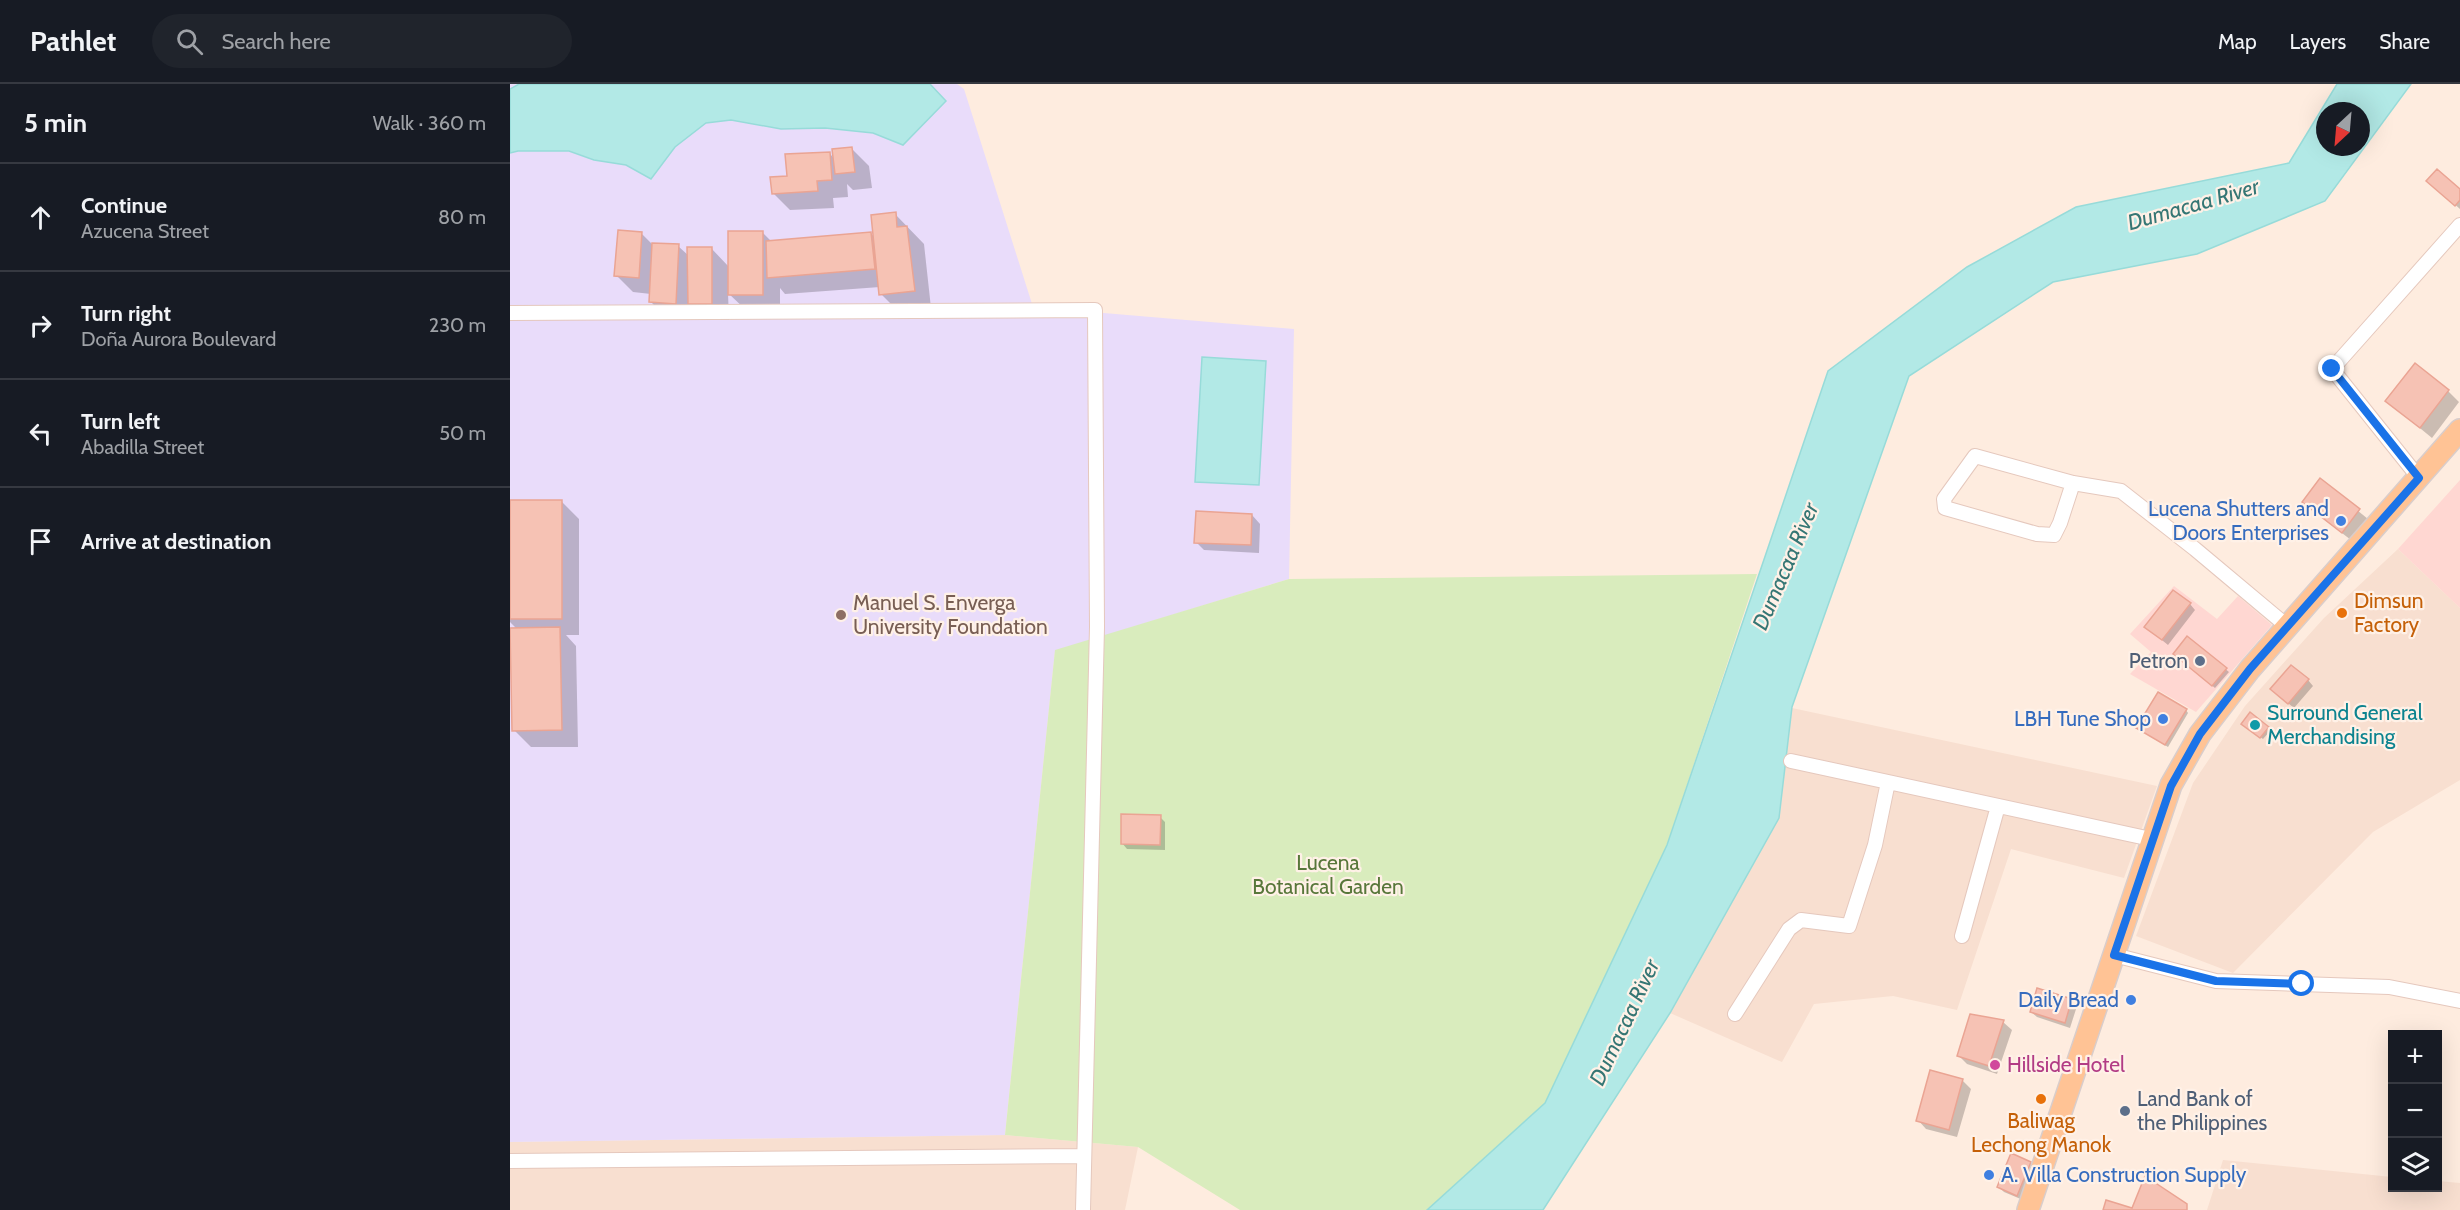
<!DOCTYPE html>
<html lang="en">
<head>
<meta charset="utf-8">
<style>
  :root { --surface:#171b24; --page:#20242c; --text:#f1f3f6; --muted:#9ea1a6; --line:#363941 }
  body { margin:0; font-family:Cabin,sans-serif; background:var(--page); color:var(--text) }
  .controls { position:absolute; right:18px; bottom:18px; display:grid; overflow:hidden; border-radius:0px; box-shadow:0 6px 24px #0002 }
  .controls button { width:54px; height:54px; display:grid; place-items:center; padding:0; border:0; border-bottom:2px solid var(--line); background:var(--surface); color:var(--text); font:30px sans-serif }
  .compass { position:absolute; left:1806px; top:18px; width:54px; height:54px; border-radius:50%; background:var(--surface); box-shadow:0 6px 24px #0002; rotate:206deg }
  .stop { position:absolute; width:18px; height:18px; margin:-14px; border:4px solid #1a73e8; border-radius:50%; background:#fff }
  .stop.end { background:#1a73e8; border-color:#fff; box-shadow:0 2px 6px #0008 }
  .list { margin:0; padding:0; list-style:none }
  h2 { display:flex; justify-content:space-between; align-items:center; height:78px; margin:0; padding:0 24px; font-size:26px }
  h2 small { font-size:20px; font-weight:400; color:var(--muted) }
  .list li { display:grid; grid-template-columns:39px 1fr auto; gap:18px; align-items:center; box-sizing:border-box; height:108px; padding:0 24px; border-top:2px solid var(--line) }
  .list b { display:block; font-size:22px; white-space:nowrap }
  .list p { margin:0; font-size:20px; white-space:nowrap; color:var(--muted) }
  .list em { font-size:20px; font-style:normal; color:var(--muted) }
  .icon { flex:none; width:33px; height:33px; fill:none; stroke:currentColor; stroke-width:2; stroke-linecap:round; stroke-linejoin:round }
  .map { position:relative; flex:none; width:1950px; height:1126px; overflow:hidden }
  header { display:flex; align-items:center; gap:36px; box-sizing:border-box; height:84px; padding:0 30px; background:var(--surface); border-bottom:2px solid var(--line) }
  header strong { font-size:28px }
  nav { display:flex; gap:33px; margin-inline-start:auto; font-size:21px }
  .search { width:420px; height:54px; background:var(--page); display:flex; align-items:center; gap:15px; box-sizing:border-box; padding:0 21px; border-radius:33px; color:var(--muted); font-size:22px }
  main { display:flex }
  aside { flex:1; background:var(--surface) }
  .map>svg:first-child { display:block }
</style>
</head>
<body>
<header>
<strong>Pathlet</strong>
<div class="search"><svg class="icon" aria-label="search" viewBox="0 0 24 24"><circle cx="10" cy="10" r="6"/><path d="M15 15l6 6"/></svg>Search here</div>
<nav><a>Map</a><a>Layers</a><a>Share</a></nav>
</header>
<main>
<aside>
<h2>5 min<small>Walk · 360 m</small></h2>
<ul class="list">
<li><svg class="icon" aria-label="ahead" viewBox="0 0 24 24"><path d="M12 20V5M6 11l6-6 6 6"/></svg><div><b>Continue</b><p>Azucena Street</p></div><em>80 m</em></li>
<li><svg class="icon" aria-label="right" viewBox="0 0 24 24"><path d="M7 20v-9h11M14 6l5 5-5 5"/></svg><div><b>Turn right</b><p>Doña Aurora Boulevard</p></div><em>230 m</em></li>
<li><svg class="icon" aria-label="left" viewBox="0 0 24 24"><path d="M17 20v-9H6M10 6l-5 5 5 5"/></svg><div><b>Turn left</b><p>Abadilla Street</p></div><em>50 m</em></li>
<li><svg class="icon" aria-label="arrive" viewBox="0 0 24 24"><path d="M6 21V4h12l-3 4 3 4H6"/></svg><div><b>Arrive at destination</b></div></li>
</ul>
</aside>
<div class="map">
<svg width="1950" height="1126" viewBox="0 0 1950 1126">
  <rect width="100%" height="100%" fill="#feecdf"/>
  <path fill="#f8dfd0" d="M1888,465L1950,524V696L1863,748L1723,889L1626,852L1683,699L1735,622L1814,534Z
    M1282,624L1647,702L1614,794L1501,765L1447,926L1383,912L1304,920L1272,978L1160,929L1222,814L1269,734Z
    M495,1051L628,1063L615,1126H0V1058Z
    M1713,1076L1882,1093V1104H1928V1097L1950,1099V1126H1697Z"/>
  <path fill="#ffd7d2" d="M1950,396V524L1888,465Z
    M1664,502L1707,535L1728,512L1762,541L1686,628L1620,590L1641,568L1620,550Z"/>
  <path fill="#e9dcfa" d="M0,0H447L454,5L523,223L784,245L779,495L545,567L495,1051L0,1058Z"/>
  <path fill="#d9ecbd" d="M1247,490L1157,761L1035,1019L917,1126H730L628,1063L495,1051L545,566L779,495Z"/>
  <path fill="#b2e9e6" stroke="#97dbd9" stroke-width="1.5" fill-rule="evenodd" d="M9,0H420L436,17L393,61L363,49L315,44L271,45L221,36L196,39L165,63L141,95L116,81L84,76L59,67H8L0,69V5Z
    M1827,0H1901L1815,117L1687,170L1543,198L1399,292L1282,623L1269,734L1160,929L1033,1126H917L1035,1019L1157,761L1318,287L1457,183L1566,123L1779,79ZM1815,27H1851V63H1815Z
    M692,273L756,277L749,401L685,398Z"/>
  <path fill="#0003" d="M342,65L359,82L362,104L343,106L337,100L338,113L323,114L324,124L280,126L263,109L278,93L319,69L325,75Z
    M1924,102L1950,107V125Z
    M385,130L414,160L421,224L388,227L371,210L370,203L275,210L270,204V227H237L218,209L219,236H196L183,223V236L158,235L141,218V210L123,208L106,191L131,149L143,161L168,162L179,172L201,164L219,183L252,148L262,158L361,150L365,153Z
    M1938,307L1949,318L1922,354L1877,317Z
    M1810,396L1858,435L1841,456L1802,426Z
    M0,418H52L69,435V551H56L66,562L68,663H21L4,646L7,545L0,538Z
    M742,431L750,440L749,469L694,466L686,458Z
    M1680,520L1685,526L1658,561L1642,548Z
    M1677,554L1719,588L1705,604L1667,572Z
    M1798,596L1803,602L1784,624L1768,611Z
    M1676,626L1678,629L1658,663L1630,646Z
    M1740,630L1761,646L1753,655L1735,642Z
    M650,733L655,738V766L617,765L612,759Z
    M1528,906L1562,917L1567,922L1560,944L1527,933L1521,928Z
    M1493,938L1502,946L1487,990L1457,980L1449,972Z
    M1452,996L1461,1005L1447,1053L1416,1045L1408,1036Z
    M1502,1071L1521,1079L1526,1084L1513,1116L1494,1108L1489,1103Z"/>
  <path fill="#f6c2b4" stroke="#eaa493" stroke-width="1.5" d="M342,63L345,88L325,90L322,65Z
    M320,68L322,96L307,97L308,107L262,110L260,93L277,92L275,70Z
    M1927,85L1950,105V116L1945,122L1916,97Z
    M386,128L387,143L397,142L405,207L369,211L361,131Z
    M108,146L132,148L129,194L104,192Z
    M218,147H253V211H218Z
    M361,148L365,185L257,194L256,157Z
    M142,159L169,160L166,220L139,218Z
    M177,163H202V220H178Z
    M1905,279L1939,306L1910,344L1875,317Z
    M1810,394L1850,425L1832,449L1792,418Z
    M0,416H52V535H0Z
    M686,427L742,430L741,461L684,459Z
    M1663,506L1681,519L1652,556L1634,543Z
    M50,543L52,646L2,647L0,544Z
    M1677,552L1717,584L1702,602L1663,570Z
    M1781,581L1799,595L1778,620L1760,605Z
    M1648,608L1677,625L1655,661L1626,644Z
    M1740,628L1759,643L1750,654L1731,640Z
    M611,730L651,731L650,761L611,760Z
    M1527,904L1562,915L1555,939L1520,928Z
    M1460,930L1494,936L1479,982L1447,972Z
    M1420,986L1453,995L1439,1046L1406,1037Z
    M1501,1069L1521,1078L1507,1112L1487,1103Z
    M1635,1092L1677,1120V1126H1593L1596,1116L1622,1124Z"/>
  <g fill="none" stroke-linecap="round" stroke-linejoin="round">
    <defs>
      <path id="street" d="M0,229L585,226L587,543L573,1126
        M1909,394L1822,285L1950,141
        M1563,399L1550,439L1544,451L1527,450L1435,424L1434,415L1465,372L1563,399L1611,407L1685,465L1778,543
        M1281,677L1641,755
        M1452,852L1488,722
        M1604,871L1706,897L1879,903L1950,917
        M1225,930L1279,845L1291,836L1339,842L1365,761L1378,698
        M0,1077L574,1072"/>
      <path id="primary" d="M1518,1126L1661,701L1690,650L1740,585L1950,346"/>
    </defs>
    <use href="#street" stroke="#e5c8bd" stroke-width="16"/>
    <use href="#primary" stroke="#d9cdcb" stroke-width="24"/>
    <use href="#street" stroke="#fff" stroke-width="14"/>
    <use href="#primary" stroke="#ffc395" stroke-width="21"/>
  </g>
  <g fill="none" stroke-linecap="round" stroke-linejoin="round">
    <path stroke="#1a73e8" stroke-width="8" d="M1792,900L1706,897L1604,871L1661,702L1690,650L1740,585L1909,394L1822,285"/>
  </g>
  <g fill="#3f7fe0" stroke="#fff1e7" stroke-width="2">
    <circle cx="1831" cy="437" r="6"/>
    <circle cx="1653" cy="635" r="6"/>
    <circle cx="1621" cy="916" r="6"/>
    <circle cx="1479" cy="1091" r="6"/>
  </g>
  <g fill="#e8710a" stroke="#fff1e7" stroke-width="2">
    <circle cx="1832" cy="529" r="6"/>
    <circle cx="1531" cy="1015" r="6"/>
  </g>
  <circle fill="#8d6e63" stroke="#fff1e7" stroke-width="2" cx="331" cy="531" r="6"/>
  <g fill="#5c6f8a" stroke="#fff1e7" stroke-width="2">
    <circle cx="1690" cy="577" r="6"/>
    <circle cx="1615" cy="1027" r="6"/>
  </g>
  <circle fill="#0f9aa8" stroke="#fff1e7" stroke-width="2" cx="1745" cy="641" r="6"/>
  <circle fill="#d1479c" stroke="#fff1e7" stroke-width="2" cx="1485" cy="981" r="6"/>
  <g text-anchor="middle" stroke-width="4.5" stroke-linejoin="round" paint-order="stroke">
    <g font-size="21" fill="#366cbe" stroke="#fff1e7" text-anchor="end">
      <text x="1819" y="432">Lucena Shutters and<tspan x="1819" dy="24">Doors Enterprises</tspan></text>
      <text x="1641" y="642">LBH Tune Shop</text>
      <text x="1609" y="923">Daily Bread</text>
      <text x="1491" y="1098" text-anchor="start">A. Villa Construction Supply</text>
    </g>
    <g font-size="21" fill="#c56008" stroke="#fff1e7" text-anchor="start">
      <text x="1844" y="524">Dimsun<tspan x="1844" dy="24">Factory</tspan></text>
      <text x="1531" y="1044" text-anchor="middle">Baliwag<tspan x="1531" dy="24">Lechong Manok</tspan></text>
    </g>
    <g font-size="21" fill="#785e54" stroke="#fff1e7" text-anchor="start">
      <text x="343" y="526">Manuel S. Enverga<tspan x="343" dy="24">University Foundation</tspan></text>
    </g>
    <g font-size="21" fill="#4e5e75" stroke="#fff1e7" text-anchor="end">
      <text x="1678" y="584">Petron</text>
      <text x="1627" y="1022" text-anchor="start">Land Bank of<tspan x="1627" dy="24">the Philippines</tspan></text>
    </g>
    <g font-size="21" fill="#0d838f" stroke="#fff1e7" text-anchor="start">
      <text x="1757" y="636">Surround General<tspan x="1757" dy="24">Merchandising</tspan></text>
    </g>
    <g font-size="21" fill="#58773a" stroke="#fff1e7">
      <text x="818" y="786">Lucena<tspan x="818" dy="24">Botanical Garden</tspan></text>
    </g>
    <g font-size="21" fill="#b23c85" stroke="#fff1e7" text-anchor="start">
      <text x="1497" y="988">Hillside Hotel</text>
    </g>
    <g font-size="22" font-style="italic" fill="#357674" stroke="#fff1e7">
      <text transform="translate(1683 120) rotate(-16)" y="8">Dumacaa River</text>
      <text transform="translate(1275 482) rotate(-67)" y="8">Dumacaa River</text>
      <text transform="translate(1114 938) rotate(-65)" y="8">Dumacaa River</text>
    </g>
  </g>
</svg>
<div class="controls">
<button>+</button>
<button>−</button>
<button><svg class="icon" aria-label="layers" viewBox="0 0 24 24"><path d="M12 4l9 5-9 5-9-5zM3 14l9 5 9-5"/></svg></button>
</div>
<svg class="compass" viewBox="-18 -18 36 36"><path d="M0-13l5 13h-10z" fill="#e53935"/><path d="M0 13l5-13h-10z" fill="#9ea1a6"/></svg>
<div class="stop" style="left:1792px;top:900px"></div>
<div class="stop end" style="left:1822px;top:285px"></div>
</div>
</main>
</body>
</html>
